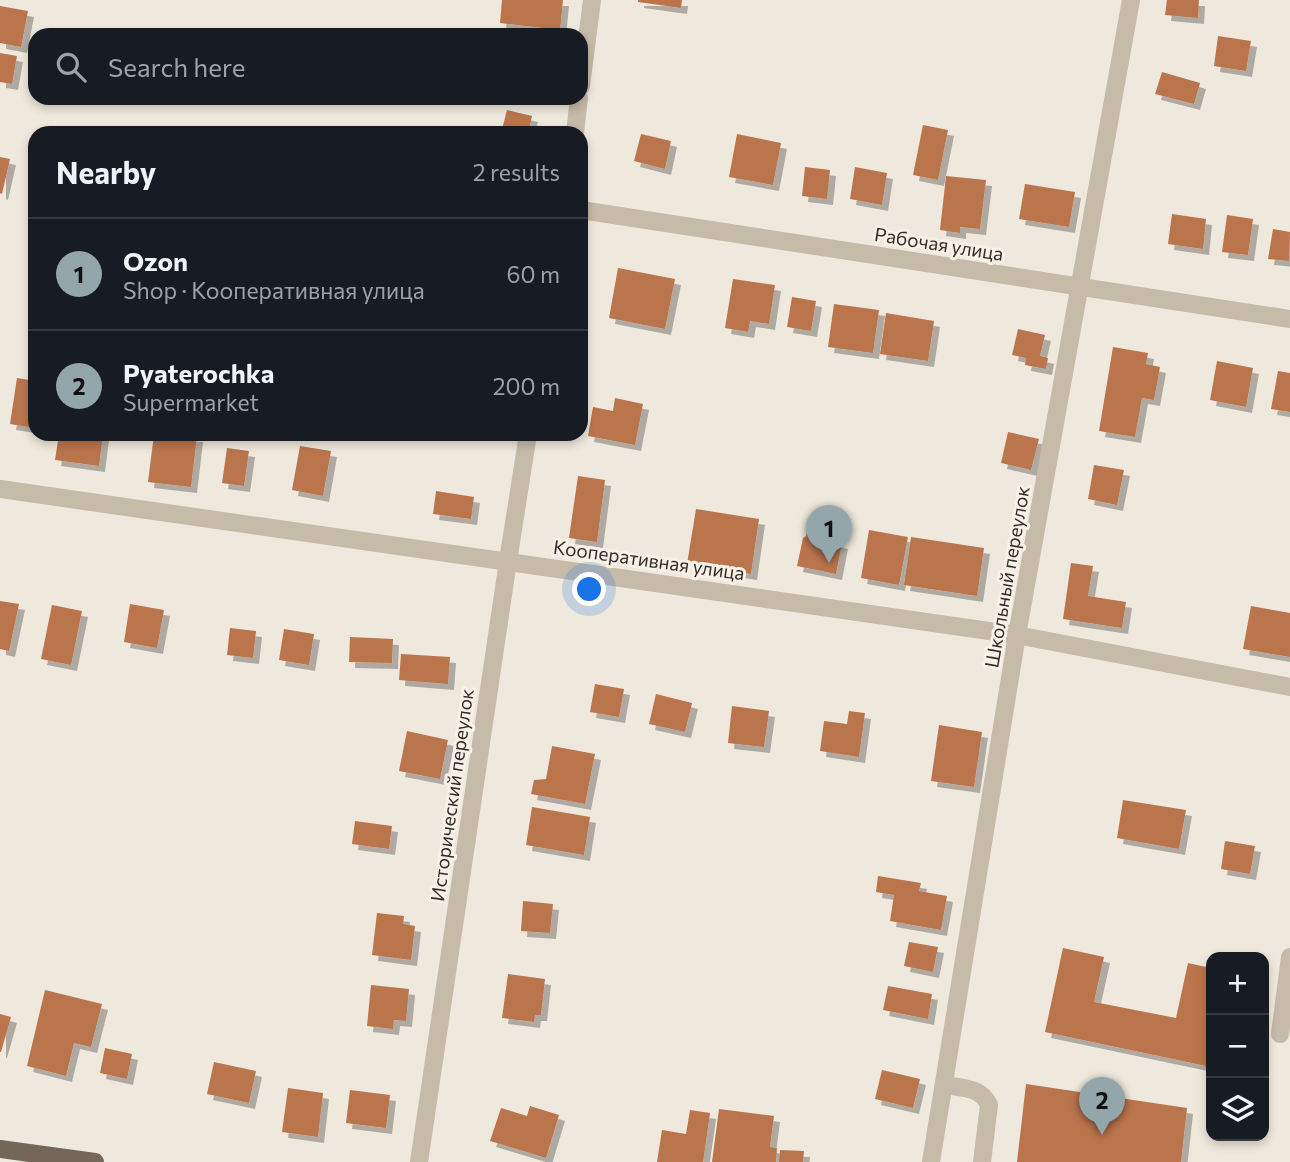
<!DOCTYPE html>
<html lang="en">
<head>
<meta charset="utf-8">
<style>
  :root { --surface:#171b24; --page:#20242c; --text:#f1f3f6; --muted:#9ea1a6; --line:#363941; --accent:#93a6ac }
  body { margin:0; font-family:Commissioner,sans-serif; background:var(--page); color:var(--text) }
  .controls { position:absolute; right:21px; bottom:21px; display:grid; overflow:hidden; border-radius:14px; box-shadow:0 4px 10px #0003 }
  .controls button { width:63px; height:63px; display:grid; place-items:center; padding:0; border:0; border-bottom:2px solid var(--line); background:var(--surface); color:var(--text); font:35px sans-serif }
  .you { position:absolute; left:590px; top:590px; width:24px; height:24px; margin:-18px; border:5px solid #fff; border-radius:50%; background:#1a73e8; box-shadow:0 0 0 10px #1a73e833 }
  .badge { display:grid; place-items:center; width:46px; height:46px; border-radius:50%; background:var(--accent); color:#111; font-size:23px; font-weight:700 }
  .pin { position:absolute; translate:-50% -58px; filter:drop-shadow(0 2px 4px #0008) }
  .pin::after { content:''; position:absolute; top:37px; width:24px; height:21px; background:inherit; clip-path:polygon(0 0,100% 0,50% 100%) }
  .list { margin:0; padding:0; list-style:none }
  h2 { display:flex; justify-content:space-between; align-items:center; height:91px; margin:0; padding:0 28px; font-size:30px }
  h2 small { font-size:23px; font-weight:400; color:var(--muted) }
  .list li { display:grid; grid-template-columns:46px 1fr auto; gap:21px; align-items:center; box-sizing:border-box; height:112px; padding:0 28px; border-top:2px solid var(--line) }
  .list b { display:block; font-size:26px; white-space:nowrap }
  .list p { margin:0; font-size:23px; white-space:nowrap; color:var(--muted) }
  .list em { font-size:23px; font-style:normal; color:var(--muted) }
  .icon { flex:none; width:38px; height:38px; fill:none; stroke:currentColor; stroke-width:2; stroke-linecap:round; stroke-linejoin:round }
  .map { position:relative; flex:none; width:1290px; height:1162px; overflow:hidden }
  .search { position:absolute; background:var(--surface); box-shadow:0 4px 10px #0003; left:28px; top:28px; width:560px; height:77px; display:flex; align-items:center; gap:18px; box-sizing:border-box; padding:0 24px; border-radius:21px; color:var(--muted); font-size:26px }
  .panel { position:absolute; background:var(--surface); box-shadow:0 4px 10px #0003; left:28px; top:126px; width:560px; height:315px; border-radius:21px }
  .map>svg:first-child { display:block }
</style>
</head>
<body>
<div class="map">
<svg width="1290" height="1162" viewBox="0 0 1290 1162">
  <defs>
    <filter id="shadow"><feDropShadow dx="6" dy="6" stdDeviation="0" flood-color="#0004"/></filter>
  </defs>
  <rect width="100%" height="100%" fill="#efe8dc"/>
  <path fill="#bb754e" filter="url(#shadow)" d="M502,0H563L560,30L500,23Z
    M638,0H682L681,8L638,2Z
    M1167,0H1199L1198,18L1165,15Z
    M0,6L28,11L21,47L0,43Z
    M1218,36L1251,41L1246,71L1214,66Z
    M0,53L17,56L12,84L0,82Z
    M1162,72L1200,83L1194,104L1155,94Z
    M507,110L532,116L528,133H501Z
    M923,125L948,130L938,180L913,175Z
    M641,134L671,141L665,169L634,161Z
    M737,134L781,143L773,185L729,177Z
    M0,157L10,159L2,194L0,193Z
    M805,167L830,170L827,199L802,196Z
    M855,167L887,173L882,205L850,199Z
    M946,176L986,180L980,229L960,227V233L940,230Z
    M1025,184L1075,192L1069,227L1019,219Z
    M1172,214L1206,219L1203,249L1168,244Z
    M1227,215L1253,219L1248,255L1222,252Z
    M1273,229L1290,232L1289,261L1268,259Z
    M618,268L675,279L665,329L609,318Z
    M733,279L775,285L769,324L750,321L748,332L725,328Z
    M792,297L816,301L811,331L787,327Z
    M834,304L879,310L873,353L828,347Z
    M886,313L934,321L928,361L880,354Z
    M1018,329L1045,335L1040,356L1048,358L1046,369L1025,365L1026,358L1012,355Z
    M1113,347L1148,353L1146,364L1160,367L1154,400L1142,398L1135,437L1099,431Z
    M1217,361L1253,368L1246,407L1210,400Z
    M1278,371L1290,373V412L1271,409Z
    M17,378L35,381V428L10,424Z
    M615,398L643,404L635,445L588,436L593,407L613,411Z
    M1008,432L1039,439L1031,470L1001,463Z
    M59,434H103L99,466L55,460Z
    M154,434L197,436L191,487L148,482Z
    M300,446L331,451L323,496L292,490Z
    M227,448L249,451L244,486L222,483Z
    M1094,465L1124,470L1117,505L1088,499Z
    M578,476L605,480L597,542L569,538Z
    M436,491L474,497L471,519L433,514Z
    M696,509L759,519L751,574L687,564Z
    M809,524L831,529L829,540L842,543L836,574L797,566L803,538L806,536Z
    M869,530L908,537L899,585L861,578Z
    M911,537L984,548L977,596L904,585Z
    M1071,563L1093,566L1088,596L1126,602L1122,628L1063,619Z
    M0,601L19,604L9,651L0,649Z
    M130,604L164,610L157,648L124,642Z
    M52,605L82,611L71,665L41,659Z
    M1251,606L1290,613V657L1243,649Z
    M230,628L256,631L253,658L227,655Z
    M284,629L314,634L309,665L279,660Z
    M350,637L393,639L392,663L349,662Z
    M401,654L450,657L448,684L399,680Z
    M595,684L624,689L619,717L590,712Z
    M656,694L692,703L685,732L649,724Z
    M732,706L769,711L764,747L728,743Z
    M849,711L865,713L859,757L820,751L824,721L847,724Z
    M939,725L982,732L974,787L931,781Z
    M407,731L448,740L440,779L399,771Z
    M552,746L595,754L585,804L531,794L534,780L546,779Z
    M1123,800L1186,810L1179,849L1117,838Z
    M532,807L590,817L584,855L526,845Z
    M355,821L392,826L389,849L352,844Z
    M1225,841L1255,846L1250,874L1221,869Z
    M878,876L921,883L919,891L947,896L941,930L890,921L894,895L876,892Z
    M523,901L553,904L550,933L521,931Z
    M377,913L404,916L403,924L415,926L411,960L372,955Z
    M909,942L938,947L933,972L904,966Z
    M1063,948L1104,957L1094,1002L1176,1018L1188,963L1211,968V1067L1045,1032Z
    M508,974L545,979L541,1015H535L534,1022L502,1018Z
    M371,985L409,989L406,1021L394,1020L393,1029L367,1026Z
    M888,986L932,994L928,1019L883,1010Z
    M45,990L102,1004L91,1047L74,1043L66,1076L27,1066Z
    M0,1014L11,1017L1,1052H0Z
    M105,1048L132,1054L127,1079L100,1073Z
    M214,1062L256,1071L249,1103L207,1094Z
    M882,1070L920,1079L913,1108L875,1099Z
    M1026,1084L1187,1108L1181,1162H1017Z
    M288,1088L323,1093L318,1137L282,1132Z
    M350,1090L390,1095L386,1128L346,1123Z
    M530,1106L559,1115L546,1158L490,1141L501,1108L527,1116Z
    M719,1109L774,1116L770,1147L777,1148L776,1162H712Z
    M690,1110L710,1113L703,1162H657L662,1130L686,1134Z
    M780,1150L804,1151L803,1162H779Z"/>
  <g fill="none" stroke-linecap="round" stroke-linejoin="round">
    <path stroke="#c6baa9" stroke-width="18" d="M581,86L592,0
      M575,133L579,98
      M581,210L1290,319
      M0,489L1017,635L1290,687
      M1280,1034L1290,957
      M945,1085C962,1088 981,1087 989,1105L982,1162
      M419,1162L508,561L528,434
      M931,1162L1017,635L1131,0"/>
    <path stroke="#75665a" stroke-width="18" d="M0,1149L95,1162"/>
  </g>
  <g text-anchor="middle" stroke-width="6" stroke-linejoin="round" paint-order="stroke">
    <g font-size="19" fill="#342d28" stroke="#f7f2e7">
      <text transform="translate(939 244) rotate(9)" y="7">Рабочая улица</text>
      <text transform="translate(649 560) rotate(8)" y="7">Кооперативная улица</text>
      <text transform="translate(1007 577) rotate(-80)" y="7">Школьный переулок</text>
      <text transform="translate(452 795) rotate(-82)" y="7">Исторический переулок</text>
    </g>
  </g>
</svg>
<div class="controls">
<button>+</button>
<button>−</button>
<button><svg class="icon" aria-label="layers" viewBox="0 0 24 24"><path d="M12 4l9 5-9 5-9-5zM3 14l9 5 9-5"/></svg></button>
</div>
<div class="you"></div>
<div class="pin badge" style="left:829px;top:563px">1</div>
<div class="pin badge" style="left:1102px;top:1135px">2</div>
<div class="search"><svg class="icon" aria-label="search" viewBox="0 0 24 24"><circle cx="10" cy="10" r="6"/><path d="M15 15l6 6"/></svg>Search here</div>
<section class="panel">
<h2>Nearby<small>2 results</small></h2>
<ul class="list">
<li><span class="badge">1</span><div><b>Ozon</b><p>Shop · Кооперативная улица</p></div><em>60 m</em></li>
<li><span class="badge">2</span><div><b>Pyaterochka</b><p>Supermarket</p></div><em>200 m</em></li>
</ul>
</section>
</div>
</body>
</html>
